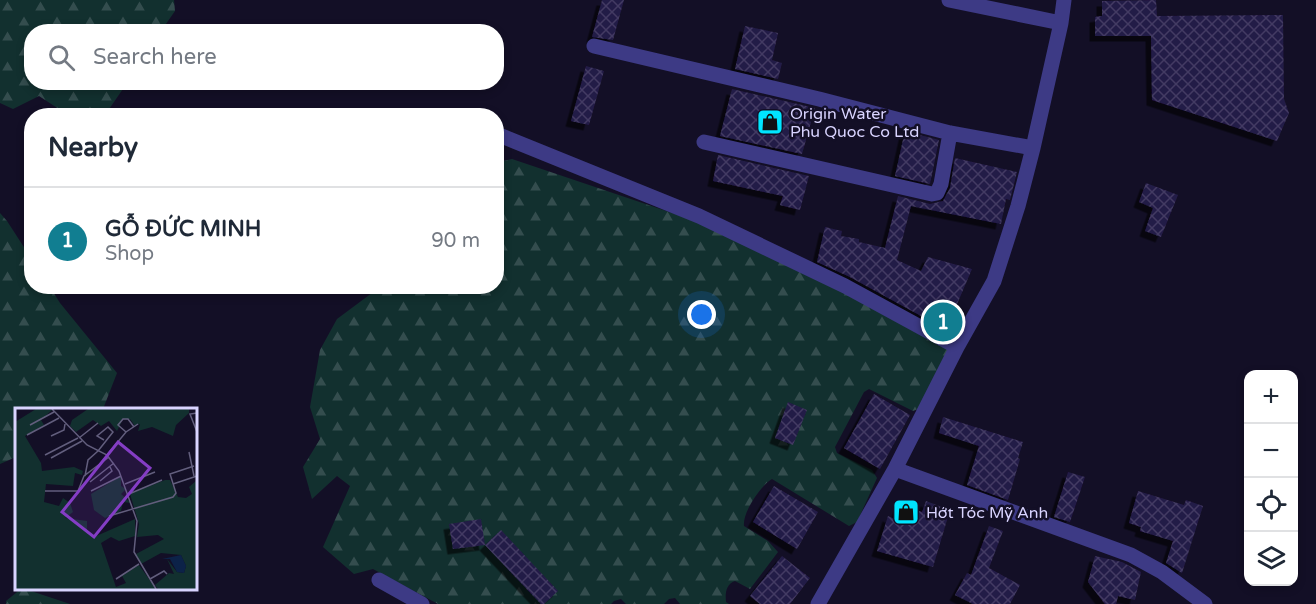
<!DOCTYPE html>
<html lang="en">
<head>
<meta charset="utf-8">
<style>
  :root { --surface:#fff; --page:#f6f6f7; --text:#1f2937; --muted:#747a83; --line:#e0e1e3; --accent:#117e91 }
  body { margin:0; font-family:"Varela Round",sans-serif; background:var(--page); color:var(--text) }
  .controls { position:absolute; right:18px; bottom:18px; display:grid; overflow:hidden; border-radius:12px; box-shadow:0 3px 9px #0003 }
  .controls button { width:54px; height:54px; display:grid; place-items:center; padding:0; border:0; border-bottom:2px solid var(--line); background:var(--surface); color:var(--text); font:30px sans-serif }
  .you { position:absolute; left:702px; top:315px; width:21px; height:21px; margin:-15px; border:4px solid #fff; border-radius:50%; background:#1a73e8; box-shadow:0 0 0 9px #1a73e833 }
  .badge { display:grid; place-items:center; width:39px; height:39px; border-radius:50%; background:var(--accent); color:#fff; font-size:20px; font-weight:700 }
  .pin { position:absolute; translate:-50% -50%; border:3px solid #fff; box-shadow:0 2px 6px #0006 }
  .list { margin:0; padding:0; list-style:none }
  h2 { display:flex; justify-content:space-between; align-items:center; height:78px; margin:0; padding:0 24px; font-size:26px }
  h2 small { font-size:20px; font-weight:400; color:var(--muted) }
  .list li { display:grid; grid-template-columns:39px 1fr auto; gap:18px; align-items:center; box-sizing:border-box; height:108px; padding:0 24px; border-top:2px solid var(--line) }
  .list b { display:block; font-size:22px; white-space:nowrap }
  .list p { margin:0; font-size:20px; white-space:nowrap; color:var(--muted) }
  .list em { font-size:20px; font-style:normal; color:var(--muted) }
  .icon { flex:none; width:33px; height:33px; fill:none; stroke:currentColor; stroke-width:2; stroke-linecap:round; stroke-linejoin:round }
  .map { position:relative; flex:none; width:1316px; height:604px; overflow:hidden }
  .search { position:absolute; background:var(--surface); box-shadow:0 3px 9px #0003; left:24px; top:24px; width:480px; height:66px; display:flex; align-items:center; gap:15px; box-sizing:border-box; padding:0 21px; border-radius:24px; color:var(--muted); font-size:22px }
  .panel { position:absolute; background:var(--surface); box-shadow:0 3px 9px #0003; left:24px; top:108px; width:480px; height:186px; border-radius:24px }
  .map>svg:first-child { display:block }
</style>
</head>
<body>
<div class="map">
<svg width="1316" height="604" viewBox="0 0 1316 604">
  <defs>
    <pattern id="forest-firs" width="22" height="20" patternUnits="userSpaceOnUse" patternTransform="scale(1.5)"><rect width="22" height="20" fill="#12302f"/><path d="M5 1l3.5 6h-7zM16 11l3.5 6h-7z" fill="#344d4e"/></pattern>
    <pattern id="building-cross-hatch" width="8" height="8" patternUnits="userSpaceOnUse" patternTransform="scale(1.5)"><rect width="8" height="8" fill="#241b47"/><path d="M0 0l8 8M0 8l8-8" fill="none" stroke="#433b63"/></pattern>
    <filter id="shadow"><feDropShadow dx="-5.5" dy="5.5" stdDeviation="0" flood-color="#0009"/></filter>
  </defs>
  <rect width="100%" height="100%" fill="#130f26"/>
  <path fill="url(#forest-firs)" d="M0,0H174L175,11L161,31L32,32V82L127,83L105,115H68L39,96L13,109L0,103Z
    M512,159L696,221L844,290L948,347L949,354L918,409L913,411L869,389L864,392L835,447L837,453L872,470L877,478L857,522L849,526L772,479C761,485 742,513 744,526L768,541L778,552L750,589L735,581C726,584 725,593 726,602L729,604H680L675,598L669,599L664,604H626L621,599L614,601L611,604H438L373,569L354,574L323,547L350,486L337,476L312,499L303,467L320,439L310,407L320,350L337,319L380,287L496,286L497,162Z
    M0,213L7,221L31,258L32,286L50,287L60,303L117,373L103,409H16V457L0,464Z
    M22,588L70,604H6V601Z"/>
  <path fill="url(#building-cross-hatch)" filter="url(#shadow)" d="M602,0H624L613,40L592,37Z
    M1156,0L1157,16L1283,15L1284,99L1289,113L1277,141L1152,100L1151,36H1095V17L1102,16V1Z
    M745,26L778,33L772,60L782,63L778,79L735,69Z
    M586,66L604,71L589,125L571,121Z
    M732,89L815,108L802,154L720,136Z
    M905,131L939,140L930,184L895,176Z
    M718,155L809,176L800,210L780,205L783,196L713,181Z
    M955,158L1017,172L1010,200L1006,199L1001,224L911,206L897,260L921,271L928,257L972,269L955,309L961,312L952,333L850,277L817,262L825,227L842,231L841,236L859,239V242L885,248L898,196L930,204L943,201L950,188Z
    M1146,183L1178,195L1161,237L1145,231L1153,208L1139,202Z
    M874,394L910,415L880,469L844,448Z
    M788,402L807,410L793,445L775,438Z
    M943,417L1023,442L1018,458L1020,459L1008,500L967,485L979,446L939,433Z
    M1068,472L1085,477L1070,522L1054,517Z
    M774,486L818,512L797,549L753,522Z
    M1138,491L1184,505L1186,500L1203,506L1182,573L1166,563L1173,541L1140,531L1141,527L1129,523Z
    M926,501L950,510L933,567L877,551L888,516L895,519L899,505L922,512Z
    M481,519L485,545L453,549L449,524Z
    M989,526L1003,531L989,568L1020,585L1010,604H973L955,595L967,573L971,575Z
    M501,530L558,591L544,604H541L485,545Z
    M782,556L810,578L790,604H760L750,596Z
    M1095,556L1122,562L1141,572L1135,600L1118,596L1116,604H1105L1088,582Z"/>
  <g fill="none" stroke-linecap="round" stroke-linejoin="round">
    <path stroke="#3d3a85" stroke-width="15" d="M949,0L1061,23
      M594,46L819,99L950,133L1033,148
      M499,135L699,216L845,286L957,347
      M704,142L932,194L937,193L941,184L950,133
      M895,469L1131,555L1162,572L1205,604
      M379,580L422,604
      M818,604L895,469L957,347L994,281L1018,206L1033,148L1061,23L1064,0"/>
  </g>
  <defs>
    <symbol id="shop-square" viewBox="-11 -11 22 22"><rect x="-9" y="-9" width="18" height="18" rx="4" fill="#00e5ff" stroke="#130f26"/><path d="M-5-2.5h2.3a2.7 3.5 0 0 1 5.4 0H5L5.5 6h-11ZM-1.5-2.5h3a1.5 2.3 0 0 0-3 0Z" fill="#111"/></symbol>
  </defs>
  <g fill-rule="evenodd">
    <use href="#shop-square" x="755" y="107" width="30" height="30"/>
    <use href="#shop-square" x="891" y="497" width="30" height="30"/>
  </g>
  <g text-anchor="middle" stroke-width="5" stroke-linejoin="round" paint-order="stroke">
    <g font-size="16" fill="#d9d4ff" stroke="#130f26" text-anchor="start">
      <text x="790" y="119">Origin Water<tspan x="790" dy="18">Phu Quoc Co Ltd</tspan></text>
      <text x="926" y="518">Hớt Tóc Mỹ Anh</text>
    </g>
  </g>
  <g transform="translate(15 408)">
    <rect width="182" height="182" fill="#130f26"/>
    <path d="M21,1L37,2L26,12L29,17L10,28L26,55L27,63L59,59L68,63L67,67L60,65L58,78L31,76L29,94L44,98L48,90L55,95L58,104L50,110L72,113V124L79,129L120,111V128L104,133L96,129L86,135L101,179L111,175L107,168L124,157L141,181H0V14ZM73,1H174V5L161,17L158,28L137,19L123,23L125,16L120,18L115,11H108L102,23L94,13L86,18L78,12L61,24L55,18L57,12ZM106,68V78L111,81L106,86L116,95L108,94L106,103L90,110L79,102L76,86ZM150,72H155L163,89L171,90L177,86L174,79L181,73V181H143L140,177L154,165L159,166L152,151L162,164L169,165L171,158L166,147L146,145L126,156L121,146L149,131L143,127L122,129L124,116L115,86Z" fill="#12302f"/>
    <path d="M166,147L171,158L169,165L162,164L155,151H147Z" fill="#0c2248"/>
    <path fill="none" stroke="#625e7d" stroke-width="1.5" d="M37,1L72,37L92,47L104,63L122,113L119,144L141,181M182,5L175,6L182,24M15,17L39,4M111,24L103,17L108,11H113L119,19M12,27L44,10M36,28L49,22L50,16M64,30L83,15M83,43L98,24L93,19L82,28L89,32M174,44L179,68M30,47L63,30M92,47L111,24L123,16M36,50L67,33M70,68L73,52L83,43M85,73L97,63L95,59M75,74L99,55M110,76L140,64M158,76L182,68M30,83H63L69,68L94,49M76,83L106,68M114,86L147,72M94,108L158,89L161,85L155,66L179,58M101,171L124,156M135,171L149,163L152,166"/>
    <path fill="#843dc5" fill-opacity="0.15" stroke="#843dc5" stroke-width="3" d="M103,34L135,60L79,129L47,104Z"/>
    <rect width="182" height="182" fill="none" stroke="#d9d4ff" stroke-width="3"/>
  </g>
</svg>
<div class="controls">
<button>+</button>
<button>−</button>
<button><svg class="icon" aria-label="locate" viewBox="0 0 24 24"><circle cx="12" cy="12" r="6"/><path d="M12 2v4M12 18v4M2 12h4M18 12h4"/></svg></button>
<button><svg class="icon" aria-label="layers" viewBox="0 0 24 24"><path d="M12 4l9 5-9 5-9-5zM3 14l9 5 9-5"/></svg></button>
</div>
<div class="you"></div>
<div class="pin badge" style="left:943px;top:322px">1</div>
<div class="search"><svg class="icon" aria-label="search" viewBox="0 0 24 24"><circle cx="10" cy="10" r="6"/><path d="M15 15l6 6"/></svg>Search here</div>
<section class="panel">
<h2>Nearby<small></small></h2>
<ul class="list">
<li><span class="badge">1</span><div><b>GỖ ĐỨC MINH</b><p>Shop</p></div><em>90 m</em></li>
</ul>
</section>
</div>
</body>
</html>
